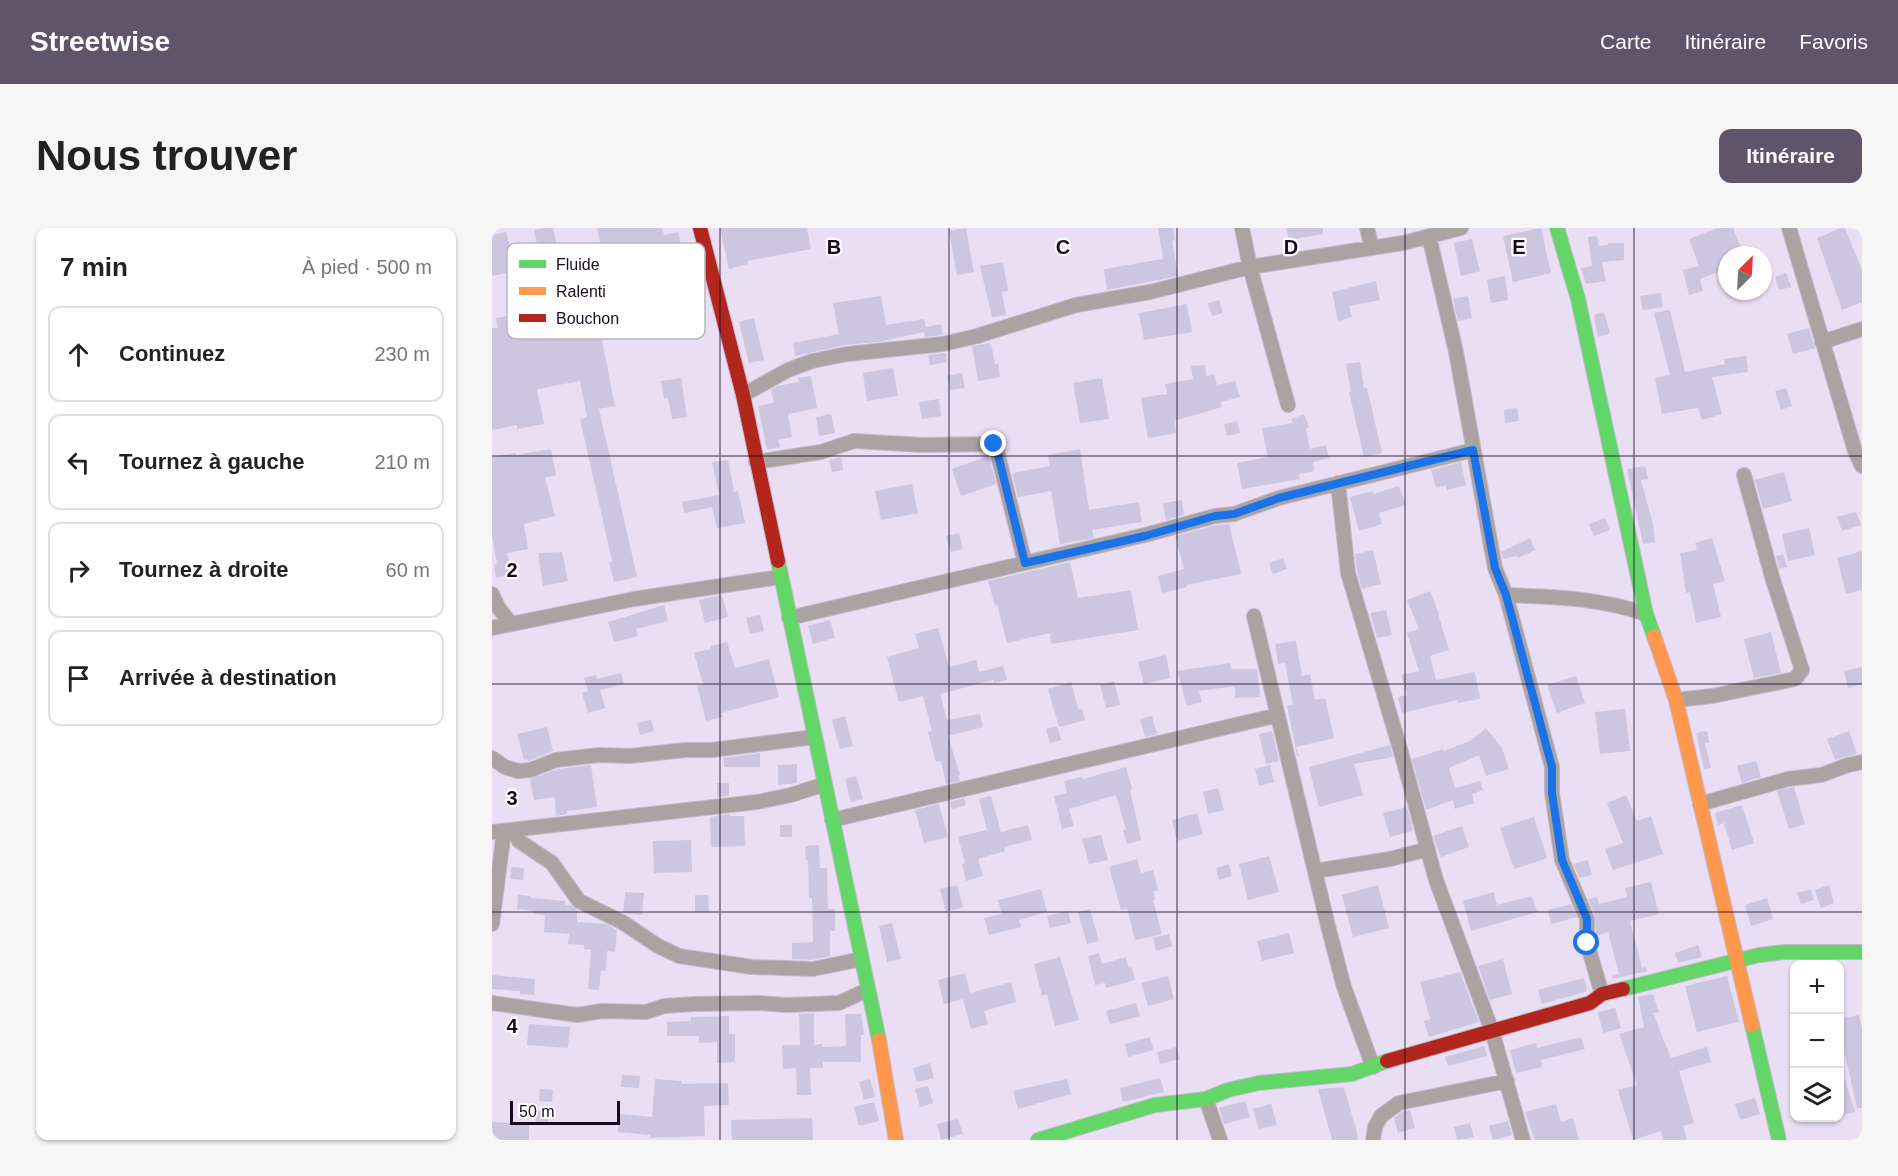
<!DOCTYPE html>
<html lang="fr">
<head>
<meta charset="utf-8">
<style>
  :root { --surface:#fff; --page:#f6f6f6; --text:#222; --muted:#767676; --line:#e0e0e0; --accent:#60546a }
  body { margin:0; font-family:Arial,sans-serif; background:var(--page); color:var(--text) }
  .controls { position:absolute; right:18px; bottom:18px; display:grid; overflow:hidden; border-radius:12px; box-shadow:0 2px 4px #0004 }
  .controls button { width:54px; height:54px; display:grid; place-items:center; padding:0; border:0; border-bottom:2px solid var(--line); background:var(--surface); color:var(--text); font:30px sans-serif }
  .compass { position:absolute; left:1226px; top:18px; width:54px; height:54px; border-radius:50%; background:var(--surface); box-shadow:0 2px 4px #0004; rotate:24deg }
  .scale { position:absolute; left:18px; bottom:15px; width:110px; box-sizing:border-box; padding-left:6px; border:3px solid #170a21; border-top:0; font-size:16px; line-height:21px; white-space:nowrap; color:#170a21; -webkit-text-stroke:4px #fff; paint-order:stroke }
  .stop { position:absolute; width:18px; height:18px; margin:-14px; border:4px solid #1a73e8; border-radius:50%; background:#fff }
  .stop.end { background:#1a73e8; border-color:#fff; box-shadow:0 2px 6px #0008 }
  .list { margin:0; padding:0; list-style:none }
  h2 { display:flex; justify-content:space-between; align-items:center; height:78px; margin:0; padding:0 24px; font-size:26px }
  h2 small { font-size:20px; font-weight:400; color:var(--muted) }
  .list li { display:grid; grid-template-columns:39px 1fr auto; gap:18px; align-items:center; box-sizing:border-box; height:96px; margin:0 12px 12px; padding:0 12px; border:2px solid var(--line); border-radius:12px }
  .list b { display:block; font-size:22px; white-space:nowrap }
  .list em { font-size:20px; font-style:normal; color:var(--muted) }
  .icon { flex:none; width:33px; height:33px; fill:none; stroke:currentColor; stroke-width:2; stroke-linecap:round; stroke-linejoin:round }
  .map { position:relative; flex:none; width:1370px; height:912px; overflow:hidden; border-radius:12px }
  header { display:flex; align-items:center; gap:36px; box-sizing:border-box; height:84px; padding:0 30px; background:var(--accent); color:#fff }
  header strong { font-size:28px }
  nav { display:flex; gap:33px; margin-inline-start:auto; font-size:21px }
  .intro { display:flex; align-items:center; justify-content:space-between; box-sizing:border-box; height:144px; padding:0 36px }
  h1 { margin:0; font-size:42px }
  .button { padding:15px 27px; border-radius:12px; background:var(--accent); color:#fff; font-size:21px; font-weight:700 }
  main { display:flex; gap:36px; padding:0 36px }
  aside { flex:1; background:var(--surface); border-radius:12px; box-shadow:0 2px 4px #0004 }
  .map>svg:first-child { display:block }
</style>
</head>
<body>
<header>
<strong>Streetwise</strong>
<nav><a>Carte</a><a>Itinéraire</a><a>Favoris</a></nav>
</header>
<div class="intro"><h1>Nous trouver</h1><a class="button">Itinéraire</a></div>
<main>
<aside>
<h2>7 min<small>À pied · 500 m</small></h2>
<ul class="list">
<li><svg class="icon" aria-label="ahead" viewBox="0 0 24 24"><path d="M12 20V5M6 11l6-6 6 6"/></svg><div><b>Continuez</b></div><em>230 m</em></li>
<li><svg class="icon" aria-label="left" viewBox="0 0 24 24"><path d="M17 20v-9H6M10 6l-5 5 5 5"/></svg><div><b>Tournez à gauche</b></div><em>210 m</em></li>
<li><svg class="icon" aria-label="right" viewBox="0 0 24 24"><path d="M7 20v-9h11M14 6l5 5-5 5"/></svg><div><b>Tournez à droite</b></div><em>60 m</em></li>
<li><svg class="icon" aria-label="arrive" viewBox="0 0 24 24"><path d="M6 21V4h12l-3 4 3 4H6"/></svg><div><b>Arrivée à destination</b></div></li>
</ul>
</aside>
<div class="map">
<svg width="1370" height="912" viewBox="0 0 1370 912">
  <rect width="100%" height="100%" fill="#e9def3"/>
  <path fill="#cdc6e0" d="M53,0H61L68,32L50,38L42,2Z
    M105,0H170L172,7L186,4L192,35H196L198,48L183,51L181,43L155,46L153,25L112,32Z
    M228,0H315L319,21L255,33L256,36L237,41Z
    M474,0L482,44L465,47L457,3Z
    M666,0H681L683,12L680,13L686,48L615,62L612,41L671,31Z
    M794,0H831V6L797,12Z
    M1049,0L1059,45L1021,54L1011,8Z
    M1225,0H1241L1252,27H1235V40L1208,51L1211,63L1197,67L1191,42L1207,38L1197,11Z
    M1349,0H1353L1370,42V74L1350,82L1325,10Z
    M14,4L25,43L0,48V7Z
    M1105,8L1107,18L1116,17V15H1132V32L1110,34L1114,53L1094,56L1089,40L1100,38L1096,9Z
    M980,11L988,43L969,48L962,15Z
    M511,34L516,63L510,64L514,87L500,89L488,38Z
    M1294,45L1299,59L1287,62L1283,49Z
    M1013,48L1016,72L999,75L995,52Z
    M884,53L888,72L857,78L860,89L846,93L840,64Z
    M1169,65L1171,79L1151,82L1148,68Z
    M389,68L394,97L432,91L434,99L449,96L451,107L433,109L432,104L386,114L353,117L303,128L301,115L347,106L341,75Z
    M976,68L980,90L966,93L961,71Z
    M139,69L144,90L107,97L123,178L107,181L145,349L122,354L117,334L120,333L88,191L95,189L88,153L45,161L52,196L25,201V197L0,202V100H6L4,90Z
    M727,72L731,85L720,88L716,75Z
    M695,76L700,104L652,112L647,85Z
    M1178,82L1193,144L1233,136L1232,131L1254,128L1256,144L1220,149L1230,186L1210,192L1206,180L1170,186L1163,150L1178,147L1162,85Z
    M1112,84L1118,105L1106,109L1102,87Z
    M262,90L272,132L257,135L247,94Z
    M1317,100L1323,120L1301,126L1295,106Z
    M499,115L503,136H506L508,149L486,153L480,118Z
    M454,125L455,134L438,137L436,127Z
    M868,134L872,160H875L890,225L872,229L857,164L859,163L854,136Z
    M713,137L714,148L722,146L725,157L743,153L748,169L729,174L730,179L682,193L684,205L656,210L649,170L675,166L673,156L701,151L699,138Z
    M401,140L406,168L375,173L371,145Z
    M470,145L473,160L458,162L455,148Z
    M319,148L325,180L296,186L300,209L286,212L288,219L275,222L266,178L282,175L279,162L285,158L307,154L306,150Z
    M189,150L195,189L180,191L176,170H172L169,153Z
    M610,150L617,191L588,195L581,155Z
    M1294,160L1300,178L1289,182L1283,163Z
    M447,171L449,188L430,191L427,174Z
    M1025,180L1027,193L1013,195L1012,182Z
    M339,186L343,205L327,208L324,189Z
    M812,186L817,199L814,200L818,221L834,217L837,230L821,234L822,243L807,246L808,251L750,261L745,235L776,229L770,200L801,195L799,191Z
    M745,193L748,205L735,208L732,196Z
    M59,221L64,247L53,250L63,288L32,296L36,321L15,325L20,346L4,350L2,337L5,336L0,308V229L24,225V227Z
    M588,221L597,282L647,274L650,294L600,302L602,310L568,316L559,263L526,269L520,245L558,238L556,227Z
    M497,228L504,256L469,268L460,241Z
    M349,229L351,242L340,244L337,232Z
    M236,232L242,264L246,263L253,295L225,300L220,279L192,285L190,274L227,267L220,234Z
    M969,234L974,257L955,262L954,257L944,260L939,242Z
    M1153,238L1156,251L1149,252L1161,297L1163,314L1151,316L1135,241Z
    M1292,244L1300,273L1271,281L1263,252Z
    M420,256L426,285L389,292L383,263Z
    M907,258L914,277L887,285L890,296L867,303L858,269L881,263V266Z
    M690,272L692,287L674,292L671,275Z
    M1364,284L1369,297L1350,303L1345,289Z
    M1113,290L1118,302L1102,308L1097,296Z
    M737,296L749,346L694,357L695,359L670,365L666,348L692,341L683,308L725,297Z
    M1317,300L1323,327L1296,333L1290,306Z
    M467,305L471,321L459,324L454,308Z
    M1038,310L1043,322L1026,330L1025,328L1011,331L1009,324Z
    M1220,310L1233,353L1221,356L1229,389L1204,395L1198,364L1194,365L1188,325L1205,322L1203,315Z
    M881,322L889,356L870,361L865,343L863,326Z
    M1370,323V362L1354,366L1345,330Z
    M70,324L76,353L51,358L46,325Z
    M1291,326L1295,339L1287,341L1284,328Z
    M791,330L795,341L781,346L777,335Z
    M578,334L586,370L639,362L646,402L559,416L558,405L515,415L505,376L503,377L496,353Z
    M938,363L947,386H946L957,422L938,428L944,452L983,444L988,471L965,475V472L910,485L906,469L915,467L909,447L927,443L915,405L927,401L915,372Z
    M230,367L236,389L213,395L207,372Z
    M172,377L176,393L144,401L146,408L122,414L116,394Z
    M894,382L900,407L885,410L878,385Z
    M268,387L272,403L258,406L254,390Z
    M338,392L343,410L321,416L316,398Z
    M446,400L457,439L484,432L487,444L511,438L515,452L502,455L501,452L448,466L455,492L488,486L491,499L456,508L468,547H466L468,553L454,556L449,533L444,534L436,504L440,503L431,468L407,474L395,429L427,420L423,406Z
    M1279,404L1289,445L1262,450L1252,411Z
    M804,413L810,448L818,446L823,472L833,470L842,510L804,519L807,528H805L795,478L801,477L793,435L786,436L783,416Z
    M235,414L243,440L277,431L287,469L229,485L230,489L214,493L205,458L211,456L202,425L219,421L218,418Z
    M674,427L678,450L652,456L646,434Z
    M738,435L739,441H765L768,469L743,470V458L707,463L710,474L695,478L685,443Z
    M1370,439V456L1356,460L1352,443Z
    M129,445L132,456L108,462L113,480L96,485L90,465L96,463L92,450L104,447L105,451Z
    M1084,448L1093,475L1065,485L1055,457Z
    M622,453L628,477L614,480L608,457Z
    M579,454L586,481H590L593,492L567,499L556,461Z
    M1133,481L1138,523L1108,526L1103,484Z
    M353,488L361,518L348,521L340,492Z
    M660,488L665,506L653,509L648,491Z
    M159,492L162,503L148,507L145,495Z
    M565,498L569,512L558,515L554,501Z
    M55,499L61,523L36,533L35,531L32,532L25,506Z
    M994,500L1010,520L1017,541L994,548L987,527L957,540L963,560L988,553L991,562L980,566L982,575L963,581L961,572L934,582L920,531L951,521L952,523L978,513Z
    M780,503L787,533L774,536L767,506Z
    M1215,503L1217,515H1213L1219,540L1212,541L1204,505Z
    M1357,503L1365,526L1343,532L1335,511Z
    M898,517L901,529L862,536L871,567L827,579L817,539Z
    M268,525V539H232L231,530Z
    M1264,533L1269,549L1250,555L1245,538Z
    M305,536V555L286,557V537Z
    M99,537L105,579L75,583V586L64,588L63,569L42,572L38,551L66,541Z
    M778,537L782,554L767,558L763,541Z
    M634,539L640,561H638L649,612L635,616L631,602H634L624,567L577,581L582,598L570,601L562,568L575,565L572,553L590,549L591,551Z
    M364,548L371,571L359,574L353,551Z
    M225,555H237V568L225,569Z
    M1302,559L1313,596L1297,601L1285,563Z
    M726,560L732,582L716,586L711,564Z
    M1134,567L1145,593L1159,588L1171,626L1121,642L1113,621L1131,615L1115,575Z
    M499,568L509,604L536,597L540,612L512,619L513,623L486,631L491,648L474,653L470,636L473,635L466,609L495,602L487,571Z
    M472,570L474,577L460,581L458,574Z
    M447,576L456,609L432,615L423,582Z
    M1250,577L1262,615L1240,622L1232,595L1226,597L1223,585Z
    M915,579L921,603L898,609L891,585Z
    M705,585L711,606L685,613L680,592Z
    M238,586V588H252L253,618L219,619L218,589Z
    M1042,589L1055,630L1022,641L1008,600Z
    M288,597H300V609H288Z
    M970,598L977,619L949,629L941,608Z
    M609,607L616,632L597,636L590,611Z
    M199,612L200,644L162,645L161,613Z
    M327,617L328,640H335L336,681H343V703H338V728L320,732L300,731V715L321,714L320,670H317L316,632H314L313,618Z
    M777,628L787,664L756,672L747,636Z
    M645,631L649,645L661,642L666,662L661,663L663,672H661L670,706L643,712L635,680L629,682L617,639Z
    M1096,632L1100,647L1088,650L1081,636Z
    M737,636L740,648L727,652L724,640Z
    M19,639L32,640L31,652L18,651Z
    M1159,654L1167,686L1138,693L1150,740L1154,739L1155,743L1121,751L1120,748L1127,746L1116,704L1104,708L1103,688L1096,671L1105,669L1107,676L1135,669L1133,660Z
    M465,657L471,679L454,684L448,661Z
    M886,657L897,700L861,709L850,667Z
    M1337,657L1342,675L1329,680L1323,662Z
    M549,661L555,684L527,692L529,699L497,707L492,690L510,686L506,672Z
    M1319,661L1322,672L1309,676L1305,665Z
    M133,664L152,665L150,687L131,685Z
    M1002,664L1005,677L1040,668L1045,684L979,703L971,673Z
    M26,667L39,668V670L73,673V677H79L85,682V694L114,696L125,702L123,724L115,723L114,743L109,742L107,762L96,761L99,722L92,721V717L76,716L77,706L52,704L53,687L43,686V683L25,681Z
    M203,667H216L217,684H203Z
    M1275,670L1281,691L1259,698L1253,677Z
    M1079,676L1085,689L1059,696L1056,682Z
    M598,681L607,713L595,716L586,684Z
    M576,683L579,695L558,700L555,688Z
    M400,695L409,731L395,734L387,698Z
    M797,705L802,725L770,733L765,713Z
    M677,706L680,718L664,723L661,710Z
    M1206,717L1210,729L1186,735L1183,725Z
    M607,725L610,736L634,729L637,740L640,739L643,752L614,760L613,755L603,757L596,728Z
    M568,729L587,792L563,798L555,766L550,768L542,736Z
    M1011,731L1020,766L998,772L986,738Z
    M968,744L987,794L937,809L932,793L938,791L928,754Z
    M473,745L478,765L519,754L524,774L492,783L496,796L479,801L471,771L452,776L446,752Z
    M0,747L43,751L42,767L28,766V763L0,761Z
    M676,748L682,771L656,778L649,755Z
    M1235,748L1247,794L1205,804L1193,758Z
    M1092,750L1095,762L1093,764L1050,776L1046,762Z
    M1161,766L1167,784L1161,785L1179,830L1215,819L1219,834L1187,843L1202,895L1191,898L1195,912H1171L1169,903L1141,912L1126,862L1145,857L1127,806L1152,799L1146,769Z
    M644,775L648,788L618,796L614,783Z
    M1123,780L1129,800L1111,805L1106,784Z
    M322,785V817L330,816V819L354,818L353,786H369L372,807H369V834H331V840H318L319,867H305L304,840L291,841L290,817H308L307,786Z
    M1367,787L1370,801V880H1365L1347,800V791Z
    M237,788V806H243V834L225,835V814L207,815V808H175V794L199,793V789Z
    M37,796L78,799L76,820L35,817Z
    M658,809L662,822L636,829L633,816Z
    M1089,809L1093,821L1049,832L1050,839L1024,845L1018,822L1044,815L1045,820Z
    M992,818L995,828L956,838L953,829Z
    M684,819L688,831L668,836L665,824Z
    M438,835L442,850L425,854L421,840Z
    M1347,842H1350L1363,884L1347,888Z
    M130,847L148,848L147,860L129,859Z
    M668,850L672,864L631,874L628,860Z
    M163,851L189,853V856L236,855L237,877L212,878L213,908L158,910V907L126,904L127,886L160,889Z
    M378,851L383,869L372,872L367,854Z
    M575,851L579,866L526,881L521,863Z
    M436,858L441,875L428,879L423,861Z
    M852,859L865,905L866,912H840L826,861Z
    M48,861L61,862L60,874L47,873Z
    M1263,870L1268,886L1248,892L1243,876Z
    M753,873L758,889L732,896L727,880Z
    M382,874L387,893L367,898L362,879Z
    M779,876L785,897L767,901L761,881Z
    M1064,876L1069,894L1081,890L1087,912H1043L1033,884Z
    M45,882L57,883L56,897L43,896Z
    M918,882L923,900L906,905L902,890L911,883Z
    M320,890L321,912H240L239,892Z
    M466,891L471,906L449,912L445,896Z
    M1016,893L1020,907L1001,912L997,898Z
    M0,894L37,896V912H0Z
    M978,895L982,909L965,912L962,899Z"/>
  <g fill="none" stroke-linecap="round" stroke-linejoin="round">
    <defs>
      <path id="street" d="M750,0L758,39L796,177
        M875,0L880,20
        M1297,0L1363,223L1370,238
        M937,8L964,124L1003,340L1014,367L1060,539V565L1070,632L1095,691V715L1110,766
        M1330,114L1370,101
        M251,167L296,142L320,133L355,126L451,116L485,108L584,77L658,64L758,39L911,15L969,0
        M264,234L329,224L362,213L431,217L502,216L504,219L533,335
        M846,255L856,345L909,524L944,652L1000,803L1031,912
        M0,366L6,379L19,396
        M1014,367C1064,369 1107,370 1154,386
        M762,388L836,698L852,759L881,839
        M297,390L653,307L723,288L742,286L787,270L981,222
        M0,400L142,371L288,349
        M1184,472L1220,468L1303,451L1310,442L1281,352L1252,247
        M0,530L13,539L26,543L38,542L64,532L107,527L138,528L193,522H220L322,509
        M1208,576L1296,551L1329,547L1356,537L1370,534
        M340,592L786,487
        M22,602L27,613L60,635L87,673L130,694L166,718L187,728L260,739L321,741L370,731
        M0,604L265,574L299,567L333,556
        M823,643L898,631L936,621
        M0,696L12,603
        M0,775L85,787L110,783L154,784L172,778L203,776L268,775L294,777L347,775L375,762
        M714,871L728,912
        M881,912L883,899L889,888L907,875L1015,853"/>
      <path id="fast" d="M1065,0L1086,71L1154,386L1162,408
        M286,333L387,812
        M1131,761L1267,727L1293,724H1370
        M1260,797L1287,912
        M546,912L663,877L714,871L736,862L767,855L860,846L895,833"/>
      <path id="slow" d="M1162,408L1184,472L1260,797
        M387,812L404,912"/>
      <path id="jam" d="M208,0L251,167L286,333
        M895,833L1098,775L1110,766L1131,761"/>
    </defs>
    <use href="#street" stroke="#c3b9cc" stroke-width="16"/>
    <use href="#fast" stroke="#c3b9cc" stroke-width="16"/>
    <use href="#slow" stroke="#c3b9cc" stroke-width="16"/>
    <use href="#jam" stroke="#c3b9cc" stroke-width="16"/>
    <use href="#street" stroke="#aba2a2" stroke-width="14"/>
    <use href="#fast" stroke="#63d668" stroke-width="14"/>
    <use href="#slow" stroke="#ff974d" stroke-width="14"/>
    <use href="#jam" stroke="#b3261e" stroke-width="14"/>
  </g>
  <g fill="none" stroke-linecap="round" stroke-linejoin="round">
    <path stroke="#1a73e8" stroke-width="8" d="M502,216L504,219L533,335L653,308L723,288L742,286L787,270L981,222L1003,340L1014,367L1060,539V565L1070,632L1095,691V715"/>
  </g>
  <path fill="none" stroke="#170a21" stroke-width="1.5" stroke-opacity="0.55" d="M228,0V912M457,0V912M685,0V912M913,0V912M1142,0V912M0,228H1370M0,456H1370M0,684H1370"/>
  <rect x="15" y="15" width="198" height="96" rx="9" fill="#fff" stroke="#b9b6bc" stroke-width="1.5"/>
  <rect x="27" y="32" width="27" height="8" fill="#63d668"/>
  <rect x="27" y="59" width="27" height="8" fill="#ff974d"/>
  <rect x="27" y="86" width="27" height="8" fill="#b3261e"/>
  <g font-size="16" fill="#170a21">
    <text x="64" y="42">Fluide</text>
    <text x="64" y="69">Ralenti</text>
    <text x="64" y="96">Bouchon</text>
  </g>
  <g font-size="20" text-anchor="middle" font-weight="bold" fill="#170a21" stroke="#fff" stroke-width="4.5" stroke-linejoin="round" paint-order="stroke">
    <text x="342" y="26">B</text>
    <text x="571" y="26">C</text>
    <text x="799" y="26">D</text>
    <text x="1027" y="26">E</text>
    <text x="20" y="349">2</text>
    <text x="20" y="577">3</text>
    <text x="20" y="805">4</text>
  </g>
</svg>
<div class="controls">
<button>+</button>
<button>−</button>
<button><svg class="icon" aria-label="layers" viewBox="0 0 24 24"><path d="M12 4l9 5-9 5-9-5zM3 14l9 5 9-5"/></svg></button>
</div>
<svg class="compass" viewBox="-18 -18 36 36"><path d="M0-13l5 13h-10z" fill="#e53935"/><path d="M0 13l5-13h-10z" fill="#767676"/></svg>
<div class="scale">50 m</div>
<div class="stop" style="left:1095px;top:715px"></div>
<div class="stop end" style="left:502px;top:216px"></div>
</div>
</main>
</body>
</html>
